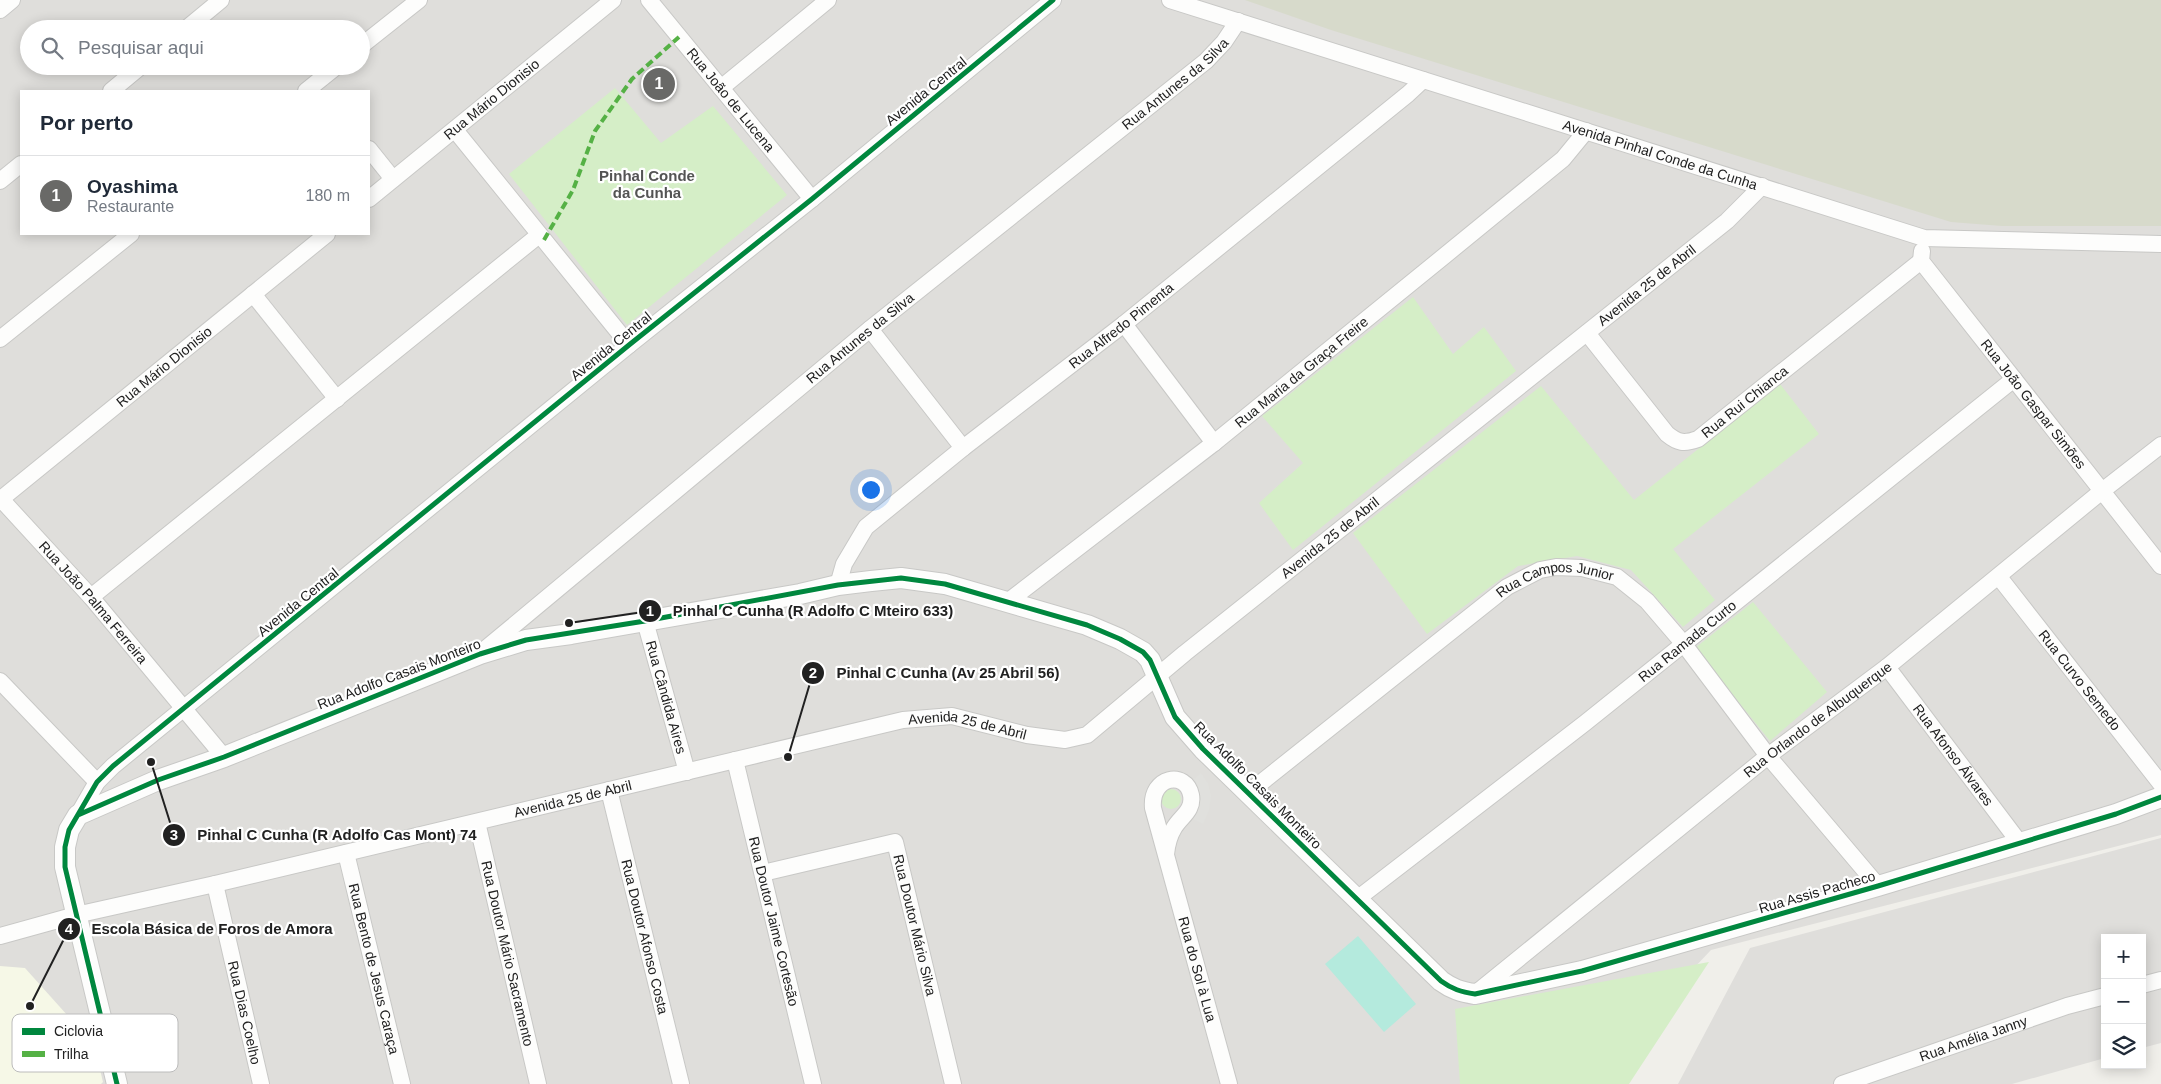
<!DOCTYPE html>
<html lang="pt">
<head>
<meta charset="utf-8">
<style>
  :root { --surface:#fff; --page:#f6f6f7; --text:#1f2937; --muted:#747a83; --line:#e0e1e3; --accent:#696967 }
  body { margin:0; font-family:Helvetica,sans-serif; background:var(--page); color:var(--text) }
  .controls { position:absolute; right:15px; bottom:15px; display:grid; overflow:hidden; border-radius:0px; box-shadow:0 2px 12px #0003 }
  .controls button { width:45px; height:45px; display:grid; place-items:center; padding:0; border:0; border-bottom:1px solid var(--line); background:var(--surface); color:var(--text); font:25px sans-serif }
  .you { position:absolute; left:870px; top:489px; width:18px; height:18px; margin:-12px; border:4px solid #fff; border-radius:50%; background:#1a73e8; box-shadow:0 0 0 8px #1a73e833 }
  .badge { display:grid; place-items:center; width:32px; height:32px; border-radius:50%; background:var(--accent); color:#fff; font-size:16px; font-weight:700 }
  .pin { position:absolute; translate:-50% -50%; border:2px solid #fff; box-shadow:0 1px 5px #0006 }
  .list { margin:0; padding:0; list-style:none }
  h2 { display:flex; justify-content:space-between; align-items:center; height:65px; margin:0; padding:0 20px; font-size:21px }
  h2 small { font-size:16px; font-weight:400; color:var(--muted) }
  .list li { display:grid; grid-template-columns:32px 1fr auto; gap:15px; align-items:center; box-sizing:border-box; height:80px; padding:0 20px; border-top:1px solid var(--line) }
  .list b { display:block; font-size:19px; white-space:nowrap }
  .list p { margin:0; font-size:16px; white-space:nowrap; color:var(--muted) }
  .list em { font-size:16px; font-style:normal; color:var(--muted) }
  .icon { flex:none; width:28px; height:28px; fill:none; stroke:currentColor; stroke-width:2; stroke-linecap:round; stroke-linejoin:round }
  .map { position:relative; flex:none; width:2161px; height:1084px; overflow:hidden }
  .search { position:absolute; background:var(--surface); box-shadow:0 2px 12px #0003; left:20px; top:20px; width:350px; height:55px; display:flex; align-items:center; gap:12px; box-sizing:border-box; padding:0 18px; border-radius:28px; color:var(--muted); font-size:19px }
  .panel { position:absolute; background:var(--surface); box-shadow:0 2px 12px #0003; left:20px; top:90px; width:350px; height:145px; border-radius:0px }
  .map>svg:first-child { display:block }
</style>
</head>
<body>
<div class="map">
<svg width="2161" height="1084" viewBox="0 0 2161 1084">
  <rect width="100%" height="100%" fill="#f0efea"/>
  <path fill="#dfdedb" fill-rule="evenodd" d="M0,0H1310L2161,209V835L1711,950L1584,1084H0ZM29,29H361V66H29ZM21,91H369V234H21Z
    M2161,838V1043L2142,1048V938H2105V1058L2012,1084H1678L1750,948Z"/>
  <path fill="#f6f8e7" d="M0,966L25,968L94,1045L103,1082L101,1084H0Z"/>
  <path fill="#d7dacb" d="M1245,0H2161V226H2002L1951,222L1331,30Z"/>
  <path fill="#d5eec7" d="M615,88L661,143L713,106L787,195L627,325L509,174Z
    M1413,297L1453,354L1484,327L1516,371L1293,550L1259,503L1303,463L1262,416Z
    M1780,384L1819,434L1673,549L1715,600L1683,627L1631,570L1577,556L1518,566L1427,634L1353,533L1541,386L1634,500Z
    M1753,602L1827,692L1770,741L1695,648Z
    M1161 799a10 10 0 1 1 20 0a10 10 0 1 1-20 0Z
    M1709,962L1629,1084H1460L1455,1009Z"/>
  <path fill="#b4eadd" d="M1358,936L1416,1004L1384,1032L1325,964Z"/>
  <path fill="#e0e0dd" d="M1201,773L1208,784L1211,796L1209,810L1203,824L1193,819L1200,798L1198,788L1192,781Z"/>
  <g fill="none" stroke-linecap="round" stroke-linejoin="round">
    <defs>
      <g id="minor">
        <path id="s1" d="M649,0L812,199"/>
        <path id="s2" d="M1170,0L1924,238L2161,244"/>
        <path d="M0,10L12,0"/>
        <path d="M186,29L221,0"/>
        <path d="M361,46L419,0"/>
        <path d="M721,88L828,0"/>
        <path d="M111,91L141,66"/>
        <path d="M306,91L337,66"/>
        <path d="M455,130L629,345"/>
        <path d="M369,149L393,179"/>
        <path d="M0,181L21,164"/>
        <path id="s3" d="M369,199L613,0"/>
        <path id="s4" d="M1922,251L1921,261L2161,566"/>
        <path d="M253,294L337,399"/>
        <path d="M1124,324L1214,443"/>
        <path d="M870,329L963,448"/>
        <path id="s5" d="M1587,333L1667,434C1678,443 1684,444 1698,439L1921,261"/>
        <path d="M0,339L131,234"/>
        <path id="s6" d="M0,498L91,597L224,757"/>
        <path id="s7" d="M1,499L327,234"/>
        <path id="s8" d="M1999,577L2161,784"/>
        <path id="s9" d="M838,585L844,564L866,527L963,448L1124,324L1408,94L1423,80"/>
        <path d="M91,597L539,235"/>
        <path id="s10" d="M1006,603L1214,443L1443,257L1563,159L1586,131"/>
        <path id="s11" d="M645,621L687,772"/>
        <path id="s12" d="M483,651L870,329L1206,61L1224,42L1238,21"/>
        <path id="s13" d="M1887,667L2019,842"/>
        <path d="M0,681L97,782"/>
        <path id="s14" d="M735,760L813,1084"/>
        <path id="s15" d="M609,790L681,1084"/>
        <path id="s16" d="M1248,793L1507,587L1540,570L1556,567L1582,568L1617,577L1647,601L1683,643L1768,756L1878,886"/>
        <path d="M78,815L97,782L113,766L629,345L812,199L1053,0"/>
        <path id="s17" d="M477,822L538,1084"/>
        <path id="s18" d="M346,853L402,1084"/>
        <path id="s19" d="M1166,854C1167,845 1169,836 1174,828C1180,817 1194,811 1191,795C1186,770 1150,776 1153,808L1229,1084"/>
        <path id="s20" d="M763,873L895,842L953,1084"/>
        <path id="s21" d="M215,884L261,1084"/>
        <path id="s22" d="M1357,899L1585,723L2014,379"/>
        <path id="s23" d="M0,936L76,915L215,884L903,720L952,716L1027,735L1065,740L1087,735L1185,653L1727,221L1762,186"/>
        <path d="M2142,985L2161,980"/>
        <path id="s24" d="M1475,994L1768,756L1887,667L2102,491L2161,445"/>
        <path id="s25" d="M1842,1084L2067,1006L2105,996"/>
      </g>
      <path id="tertiary" d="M117,1084L65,867V847L69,830L78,815L158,780L224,757L480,654L526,640L571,634L800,594L838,585L871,581L901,578L945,584L1087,625L1120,639L1143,652L1150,660L1175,717L1203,749L1441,981C1452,989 1461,992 1475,994L1582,971L1878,886L2116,814L2161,797"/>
    </defs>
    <use href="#minor" stroke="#c8c8c6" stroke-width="18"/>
    <use href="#tertiary" stroke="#c8c8c6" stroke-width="22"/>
    <use href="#minor" stroke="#fdfdfc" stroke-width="16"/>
    <use href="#tertiary" stroke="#fdfdfc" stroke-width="20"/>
    <path stroke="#55b145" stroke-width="4" stroke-dasharray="8 4" stroke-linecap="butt" d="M544,240L573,190L595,131L632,79L679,37"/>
    <defs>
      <path id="cycleway" d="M78,815L158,780L224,757L480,654L526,640L645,621L838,585L901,578L945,584L1087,625L1120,639L1143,652L1150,660L1175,717L1203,749L1441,981C1452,989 1461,992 1475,994L1582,971L1878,886L2116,814L2161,797
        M117,1084L65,867V847L69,830L97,782L113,766L629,345L812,199L1053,0"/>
    </defs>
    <use href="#cycleway" stroke="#fff" stroke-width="8"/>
    <use href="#cycleway" stroke="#00873e" stroke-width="5"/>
  </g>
  <g text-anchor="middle" stroke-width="4.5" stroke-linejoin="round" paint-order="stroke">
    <g font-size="14" fill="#212121" stroke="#fff">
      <text dy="5" stroke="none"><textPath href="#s12" startOffset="895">Rua Antunes da Silva</textPath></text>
      <text transform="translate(926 91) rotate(-39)" y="5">Avenida Central</text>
      <text dy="5" stroke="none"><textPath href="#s1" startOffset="129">Rua João de Lucena</textPath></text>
      <text dy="5" stroke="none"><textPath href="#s3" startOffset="158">Rua Mário Dionisio</textPath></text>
      <text dy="5" stroke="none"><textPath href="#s2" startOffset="514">Avenida Pinhal Conde da Cunha</textPath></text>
      <text dy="5" stroke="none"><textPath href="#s23" startOffset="1834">Avenida 25 de Abril</textPath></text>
      <text dy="5" stroke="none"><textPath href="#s9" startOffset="390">Rua Alfredo Pimenta</textPath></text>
      <text dy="5" stroke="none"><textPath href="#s12" startOffset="490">Rua Antunes da Silva</textPath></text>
      <text transform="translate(611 346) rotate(-39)" y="5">Avenida Central</text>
      <text dy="5" stroke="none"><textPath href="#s7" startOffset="210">Rua Mário Dionisio</textPath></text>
      <text dy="5" stroke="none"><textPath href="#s10" startOffset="375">Rua Maria da Graça Freire</textPath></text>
      <text dy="5" stroke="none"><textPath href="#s5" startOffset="222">Rua Rui Chianca</textPath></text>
      <text dy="5" stroke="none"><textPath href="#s4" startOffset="192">Rua João Gaspar Simões</textPath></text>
      <text dy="5" stroke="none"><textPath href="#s23" startOffset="1429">Avenida 25 de Abril</textPath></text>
      <text dy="5" stroke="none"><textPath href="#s16" startOffset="381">Rua Campos Junior</textPath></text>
      <text transform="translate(298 602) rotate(-39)" y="5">Avenida Central</text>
      <text dy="5" stroke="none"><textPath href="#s6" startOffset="140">Rua João Palma Ferreira</textPath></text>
      <text dy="5" stroke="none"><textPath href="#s22" startOffset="419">Rua Ramada Curto</textPath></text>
      <text transform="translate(399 674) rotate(-21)" y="5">Rua Adolfo Casais Monteiro</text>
      <text dy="5" stroke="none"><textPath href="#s8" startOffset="131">Rua Curvo Semedo</textPath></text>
      <text dy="5" stroke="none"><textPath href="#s11" startOffset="79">Rua Cândida Aires</textPath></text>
      <text dy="5" stroke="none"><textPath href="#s24" startOffset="439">Rua Orlando de Albuquerque</textPath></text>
      <text dy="5" stroke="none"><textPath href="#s23" startOffset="994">Avenida 25 de Abril</textPath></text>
      <text dy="5" stroke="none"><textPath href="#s13" startOffset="110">Rua Afonso Álvares</textPath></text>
      <text transform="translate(1258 785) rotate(45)" y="5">Rua Adolfo Casais Monteiro</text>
      <text dy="5" stroke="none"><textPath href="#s23" startOffset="589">Avenida 25 de Abril</textPath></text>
      <text transform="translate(1817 892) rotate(-16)" y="5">Rua Assis Pacheco</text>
      <text dy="5" stroke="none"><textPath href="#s14" startOffset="166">Rua Doutor Jaime Cortesão</textPath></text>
      <text dy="5" stroke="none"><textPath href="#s20" startOffset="221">Rua Doutor Mário Silva</textPath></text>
      <text dy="5" stroke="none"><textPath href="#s15" startOffset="151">Rua Doutor Afonso Costa</textPath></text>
      <text dy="5" stroke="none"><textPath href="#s17" startOffset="135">Rua Doutor Mário Sacramento</textPath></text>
      <text dy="5" stroke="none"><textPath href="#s18" startOffset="119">Rua Bento de Jesus Caraça</textPath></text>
      <text dy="5" stroke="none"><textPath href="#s19" startOffset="298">Rua do Sol à Lua</textPath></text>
      <text dy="5" stroke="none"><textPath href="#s21" startOffset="132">Rua Dias Coelho</textPath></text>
      <text dy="5" stroke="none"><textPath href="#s25" startOffset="139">Rua Amélia Janny</textPath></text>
    </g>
    <g font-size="15" font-weight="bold" fill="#545454" stroke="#fff">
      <text x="647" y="181">Pinhal Conde<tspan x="647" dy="17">da Cunha</tspan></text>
    </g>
  </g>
  <rect x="12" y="1014" width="166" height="58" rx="8" fill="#fff" stroke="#bcbcbc" stroke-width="1"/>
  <rect x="22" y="1028" width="23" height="7" fill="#00873e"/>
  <rect x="22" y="1051" width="23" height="6" fill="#55b145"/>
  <g font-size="14" fill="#212121">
    <text x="54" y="1036">Ciclovia</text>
    <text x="54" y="1059">Trilha</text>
  </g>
  <path fill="none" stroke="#212121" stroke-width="2" d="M569 623L650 611M788 757L813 673M151 762L174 835M30 1006L69 929"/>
  <g fill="#212121" stroke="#fff" stroke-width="2">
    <circle cx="569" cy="623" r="5"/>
    <circle cx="788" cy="757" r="5"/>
    <circle cx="151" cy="762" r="5"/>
    <circle cx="30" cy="1006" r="5"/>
    <circle cx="650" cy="611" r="12"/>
    <circle cx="813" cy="673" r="12"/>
    <circle cx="174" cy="835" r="12"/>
    <circle cx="69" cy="929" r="12"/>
  </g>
  <g font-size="15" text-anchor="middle" font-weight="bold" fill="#fff">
    <text x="650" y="616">1</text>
    <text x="813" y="678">2</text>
    <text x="174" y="840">3</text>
    <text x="69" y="934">4</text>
  </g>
  <g font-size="15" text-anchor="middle" font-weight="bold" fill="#212121" stroke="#fff" stroke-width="4.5" stroke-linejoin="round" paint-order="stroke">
    <text x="813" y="616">Pinhal C Cunha (R Adolfo C Mteiro 633)</text>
    <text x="948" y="678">Pinhal C Cunha (Av 25 Abril 56)</text>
    <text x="337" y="840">Pinhal C Cunha (R Adolfo Cas Mont) 74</text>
    <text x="212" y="934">Escola Básica de Foros de Amora</text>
  </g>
</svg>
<div class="controls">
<button>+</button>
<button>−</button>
<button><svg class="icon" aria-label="layers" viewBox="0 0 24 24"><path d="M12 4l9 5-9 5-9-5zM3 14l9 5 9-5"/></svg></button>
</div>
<div class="you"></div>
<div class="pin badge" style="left:659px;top:84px">1</div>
<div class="search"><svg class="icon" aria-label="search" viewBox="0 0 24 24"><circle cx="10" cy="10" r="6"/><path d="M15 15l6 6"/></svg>Pesquisar aqui</div>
<section class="panel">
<h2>Por perto<small></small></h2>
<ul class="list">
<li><span class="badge">1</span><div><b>Oyashima</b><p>Restaurante</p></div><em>180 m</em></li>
</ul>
</section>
</div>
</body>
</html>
